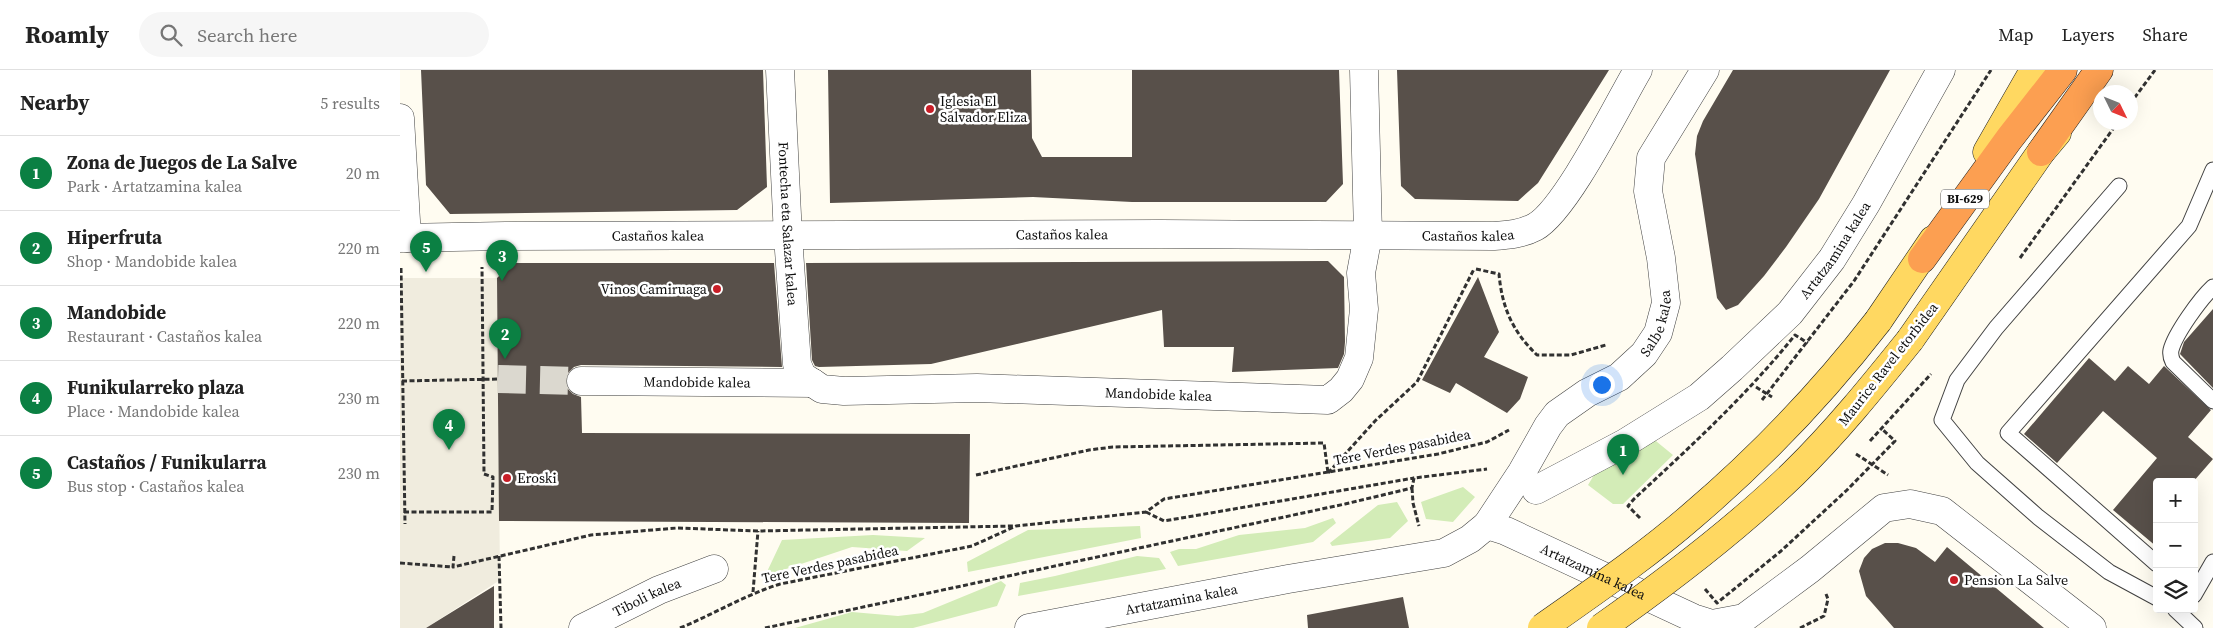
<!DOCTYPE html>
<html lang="en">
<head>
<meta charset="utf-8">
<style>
  :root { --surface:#fff; --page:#f6f6f6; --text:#222; --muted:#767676; --line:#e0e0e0; --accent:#0b8043 }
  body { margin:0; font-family:"Source Serif 4",serif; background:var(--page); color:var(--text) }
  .controls { position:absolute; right:15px; bottom:15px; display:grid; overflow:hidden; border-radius:5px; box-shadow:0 5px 20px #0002 }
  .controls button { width:45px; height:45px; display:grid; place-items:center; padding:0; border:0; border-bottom:1px solid var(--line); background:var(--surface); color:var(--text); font:25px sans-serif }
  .compass { position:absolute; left:1693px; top:15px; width:45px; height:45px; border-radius:50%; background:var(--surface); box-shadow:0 5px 20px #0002; rotate:133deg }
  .you { position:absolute; left:1201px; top:314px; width:18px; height:18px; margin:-12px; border:4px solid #fff; border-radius:50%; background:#1a73e8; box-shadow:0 0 0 8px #1a73e833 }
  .badge { display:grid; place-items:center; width:32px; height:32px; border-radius:50%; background:var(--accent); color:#fff; font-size:16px; font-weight:700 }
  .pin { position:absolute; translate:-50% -41px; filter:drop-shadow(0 1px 2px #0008) }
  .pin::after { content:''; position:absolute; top:26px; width:18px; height:15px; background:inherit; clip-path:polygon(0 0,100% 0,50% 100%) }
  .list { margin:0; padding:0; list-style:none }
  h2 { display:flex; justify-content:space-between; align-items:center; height:65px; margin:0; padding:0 20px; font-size:21px }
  h2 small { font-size:16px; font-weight:400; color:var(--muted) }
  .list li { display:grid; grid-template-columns:32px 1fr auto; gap:15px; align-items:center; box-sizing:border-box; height:75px; padding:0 20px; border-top:1px solid var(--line) }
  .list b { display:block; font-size:19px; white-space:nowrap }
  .list p { margin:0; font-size:16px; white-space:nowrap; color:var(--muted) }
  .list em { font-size:16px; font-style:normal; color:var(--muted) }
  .icon { flex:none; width:28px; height:28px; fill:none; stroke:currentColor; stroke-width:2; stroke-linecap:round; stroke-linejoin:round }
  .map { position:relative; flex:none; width:1813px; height:558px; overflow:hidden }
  header { display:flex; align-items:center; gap:30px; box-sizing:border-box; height:70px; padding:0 25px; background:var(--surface); border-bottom:1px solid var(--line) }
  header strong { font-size:24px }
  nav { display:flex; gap:28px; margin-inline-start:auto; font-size:18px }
  .search { width:350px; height:45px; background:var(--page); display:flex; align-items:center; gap:12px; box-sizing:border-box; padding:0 18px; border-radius:28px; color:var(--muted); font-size:19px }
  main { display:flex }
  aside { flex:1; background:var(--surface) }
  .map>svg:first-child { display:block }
</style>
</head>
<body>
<header>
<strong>Roamly</strong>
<div class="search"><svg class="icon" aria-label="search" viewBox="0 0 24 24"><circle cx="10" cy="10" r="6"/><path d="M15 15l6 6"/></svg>Search here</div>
<nav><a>Map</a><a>Layers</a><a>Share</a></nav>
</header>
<main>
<aside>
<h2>Nearby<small>5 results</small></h2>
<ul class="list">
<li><span class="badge">1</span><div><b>Zona de Juegos de La Salve</b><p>Park · Artatzamina kalea</p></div><em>20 m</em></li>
<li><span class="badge">2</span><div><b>Hiperfruta</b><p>Shop · Mandobide kalea</p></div><em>220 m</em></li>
<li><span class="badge">3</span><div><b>Mandobide</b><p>Restaurant · Castaños kalea</p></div><em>220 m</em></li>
<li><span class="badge">4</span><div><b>Funikularreko plaza</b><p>Place · Mandobide kalea</p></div><em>230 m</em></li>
<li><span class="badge">5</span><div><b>Castaños / Funikularra</b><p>Bus stop · Castaños kalea</p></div><em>230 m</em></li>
</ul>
</aside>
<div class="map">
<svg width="1813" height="558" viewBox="0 0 1813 558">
  <rect width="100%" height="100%" fill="#fffcf1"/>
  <path fill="#d3ecb7" d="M1251,367L1273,385L1223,434H1213L1188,415L1200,395Z
    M1063,417L1075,427L1053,452L1026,449L1021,432Z
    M997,432L1008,451L990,468L932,476L930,473L978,435Z
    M933,448L936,453L913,472L778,496L770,482L779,479H796L839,465L905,458Z
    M740,456L741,468L568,502L567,492L628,460Z
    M473,465L525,468L507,481L452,477L365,506L382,470Z
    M737,486L759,488L766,499L618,526L620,513L655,506Z
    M601,511L606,515L597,536L513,558H395L452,542L498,546L523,543Z"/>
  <path fill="#f0ecde" d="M0,208H97L100,510L26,558H0Z"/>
  <path fill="#58504a" d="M21,0H363L367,117L337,140L50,144L26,115Z
    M428,0H631L632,68L642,87H732V0H939L943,114L926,132H732L633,127L430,133Z
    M997,0H1209L1138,113L1118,131L1015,129L1001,116Z
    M1333,0H1490L1419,129L1386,177L1364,206L1338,235L1326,240L1317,228L1295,84L1297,66L1303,51Z
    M928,191L944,207L945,272L944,284L938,298L832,302L834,277H764L762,240L531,294L419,297L415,296L412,290L406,193Z
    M112,193H374L382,297L181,295L174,297L168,303L165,311L167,318L173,324L181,327L182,363L570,364L569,453L99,451L97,208Z
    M1078,207L1099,262L1084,287L1128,307L1120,329L1107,343L1056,313L1050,323L1022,310Z
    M1813,239V318L1780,284L1784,272Z
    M1689,288L1715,311L1728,296L1749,314L1764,296L1811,340L1788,367L1813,389L1793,412H1757V477L1713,440L1757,388L1703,341L1657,393L1624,364Z
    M1485,473H1498L1516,478L1535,492L1547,477L1644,558H1494L1466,526L1459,501L1464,488L1472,479Z
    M94,516V558H26Z
    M1003,527L1009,558H908L907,545Z"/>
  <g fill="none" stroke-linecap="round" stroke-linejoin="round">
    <path stroke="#dbd8cf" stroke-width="28" stroke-dasharray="28 14" stroke-linecap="butt" d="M98,309L181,311"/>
    <defs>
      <path id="lane" d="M1719,116L1596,258L1557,310L1542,350L1577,393L1638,447L1709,502L1757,528
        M1813,217C1800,229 1775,264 1771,280C1770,285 1771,288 1773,292L1813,331
        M1757,494L1608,363L1789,156L1813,100
        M1794,525L1813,492
        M1775,539L1795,558"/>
      <g id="street">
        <path id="s1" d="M380,0L388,166L397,294L402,306L422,319L444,321L577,318L928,330L941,320L950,309L959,288L964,239L961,203L968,165L964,0"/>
        <path d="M0,48L7,168"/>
        <path id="s2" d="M0,168L106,166L761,164L1094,166C1108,165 1122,164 1135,157C1166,140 1218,34 1238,0"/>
        <path id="s3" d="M181,311L413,313"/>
        <path id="s4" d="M1136,420L1225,373L1299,327L1332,298L1390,243L1432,189L1466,134L1541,0"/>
        <path id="s5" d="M1087,455L1106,461L1293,548L1312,554L1344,548L1410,499L1484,438L1510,434L1542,441L1692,558"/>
        <path id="s6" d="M183,558L259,520L314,499"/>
        <path id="s7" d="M629,558L888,509L1044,483L1070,469L1087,455L1122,402L1148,356L1157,344L1187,323L1219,307L1244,284L1258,263L1266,233L1261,188L1248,121L1251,88L1305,0"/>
      </g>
      <path id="primary" d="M1587,82L1634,0
        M1478,251L1533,170
        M1510,270L1641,82L1657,63"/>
      <path id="highway" d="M1641,82L1699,0
        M1522,189L1609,69L1663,0"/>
    </defs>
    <use href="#lane" stroke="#424242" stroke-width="17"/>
    <use href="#street" stroke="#424242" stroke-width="29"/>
    <use href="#primary" stroke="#202020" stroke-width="29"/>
    <use href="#highway" stroke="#202020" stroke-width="29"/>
    <path stroke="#313131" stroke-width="3" stroke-dasharray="5 2.5" stroke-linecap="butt" d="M1730,34L1755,0
      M1620,188L1718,52
      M1,198L5,454
      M1076,199L1099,204C1102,237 1112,261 1137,285H1171L1206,275
      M2,311L98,309
      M1356,317L1372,327
      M1470,371L1531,304
      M1456,384L1488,405
      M928,403L975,351L1017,312L1074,199
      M576,405L689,380L713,377L924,373L928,403
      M1012,418L1013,433L1019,456
      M4,442H92L93,407L84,404L82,197
      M746,442L764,451L1014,408
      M54,486L53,497L191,465L277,458L358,461L614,456
      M99,486L101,558
      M0,493L53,497
      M353,522L358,461
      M280,558C314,544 345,525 380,514L572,476L616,456L746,442L764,429L1038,384L1087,372L1109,360
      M365,558L945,434L1012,418L1014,408L1087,399
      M1400,558L1424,546L1428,529L1426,524"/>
    <use href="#lane" stroke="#fff" stroke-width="15"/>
    <use href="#street" stroke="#fff" stroke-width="28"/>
    <use href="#primary" stroke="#ffd861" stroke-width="28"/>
    <use href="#highway" stroke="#fc9f51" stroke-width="28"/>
    <defs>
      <path id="primary-bridge" d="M1142,558C1193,522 1246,486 1293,445C1361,387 1423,322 1478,251
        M1201,558C1268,511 1334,461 1393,404C1436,362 1473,316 1510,270"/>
    </defs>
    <use href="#primary-bridge" stroke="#202020" stroke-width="29" stroke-linecap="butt"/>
    <path stroke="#313131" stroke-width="3" stroke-dasharray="5 2.5" stroke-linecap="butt" d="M1362,330L1454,211L1591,0
      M1240,448L1228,436L1234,429C1290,377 1347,325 1395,265L1408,273
      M1305,519L1317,533L1381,481L1447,420L1495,371L1482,359"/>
    <use href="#primary-bridge" stroke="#ffd861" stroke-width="28"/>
  </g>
  <g fill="#c81e27" stroke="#fff" stroke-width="2">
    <circle cx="530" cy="39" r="5"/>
    <circle cx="317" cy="219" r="5"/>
    <circle cx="107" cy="408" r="5"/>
    <circle cx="1554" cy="510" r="5"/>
  </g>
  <g text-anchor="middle" stroke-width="5" stroke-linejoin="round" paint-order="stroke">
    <rect fill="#fff" stroke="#575757" stroke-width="1" x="1541" y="119.5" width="48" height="19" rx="4"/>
    <g font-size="12" font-weight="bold" fill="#0f0f0f">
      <text x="1565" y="133">BI-629</text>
    </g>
    <g font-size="14" fill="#0f0f0f" stroke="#fff" text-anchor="start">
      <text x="540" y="36">Iglesia El<tspan x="540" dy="16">Salvador Eliza</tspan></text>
      <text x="307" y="224" text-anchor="end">Vinos Camiruaga</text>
      <text x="117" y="413">Eroski</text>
      <text x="1564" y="515">Pension La Salve</text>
    </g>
    <g font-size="14" fill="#0f0f0f" stroke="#fff">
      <text dy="5" stroke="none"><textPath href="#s1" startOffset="154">Fontecha eta Salazar kalea</textPath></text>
      <text dy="5" stroke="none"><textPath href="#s2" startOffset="1068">Castaños kalea</textPath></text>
      <text dy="5" stroke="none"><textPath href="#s2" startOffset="662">Castaños kalea</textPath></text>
      <text dy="5" stroke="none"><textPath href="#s2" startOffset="258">Castaños kalea</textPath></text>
      <text dy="5" stroke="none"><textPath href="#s4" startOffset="389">Artatzamina kalea</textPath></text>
      <text dy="5" stroke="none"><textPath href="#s7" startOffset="745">Salbe kalea</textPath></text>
      <text transform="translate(1488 294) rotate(-52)" y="5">Maurice Ravel etorbidea</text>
      <text dy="5" stroke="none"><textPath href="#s3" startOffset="116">Mandobide kalea</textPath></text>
      <text dy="5" stroke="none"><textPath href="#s1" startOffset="668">Mandobide kalea</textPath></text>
      <text transform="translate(1002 377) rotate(-11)" y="5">Tere Verdes pasabidea</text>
      <text transform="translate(430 494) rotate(-12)" y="5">Tere Verdes pasabidea</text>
      <text dy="5" stroke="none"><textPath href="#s5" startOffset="116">Artatzamina kalea</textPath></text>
      <text dy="5" stroke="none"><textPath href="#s6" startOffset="71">Tiboli kalea</textPath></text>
      <text dy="5" stroke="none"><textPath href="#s7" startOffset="155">Artatzamina kalea</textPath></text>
    </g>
  </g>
</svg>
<div class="controls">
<button>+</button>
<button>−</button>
<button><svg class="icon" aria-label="layers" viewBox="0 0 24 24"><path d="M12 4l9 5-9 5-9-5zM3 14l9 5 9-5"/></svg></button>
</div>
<svg class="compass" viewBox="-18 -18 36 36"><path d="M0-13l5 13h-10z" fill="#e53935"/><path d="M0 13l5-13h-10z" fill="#767676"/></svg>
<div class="you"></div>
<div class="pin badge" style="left:1223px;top:405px">1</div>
<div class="pin badge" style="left:105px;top:289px">2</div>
<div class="pin badge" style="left:102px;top:211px">3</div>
<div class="pin badge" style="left:49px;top:380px">4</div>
<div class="pin badge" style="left:26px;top:202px">5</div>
</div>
</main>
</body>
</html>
